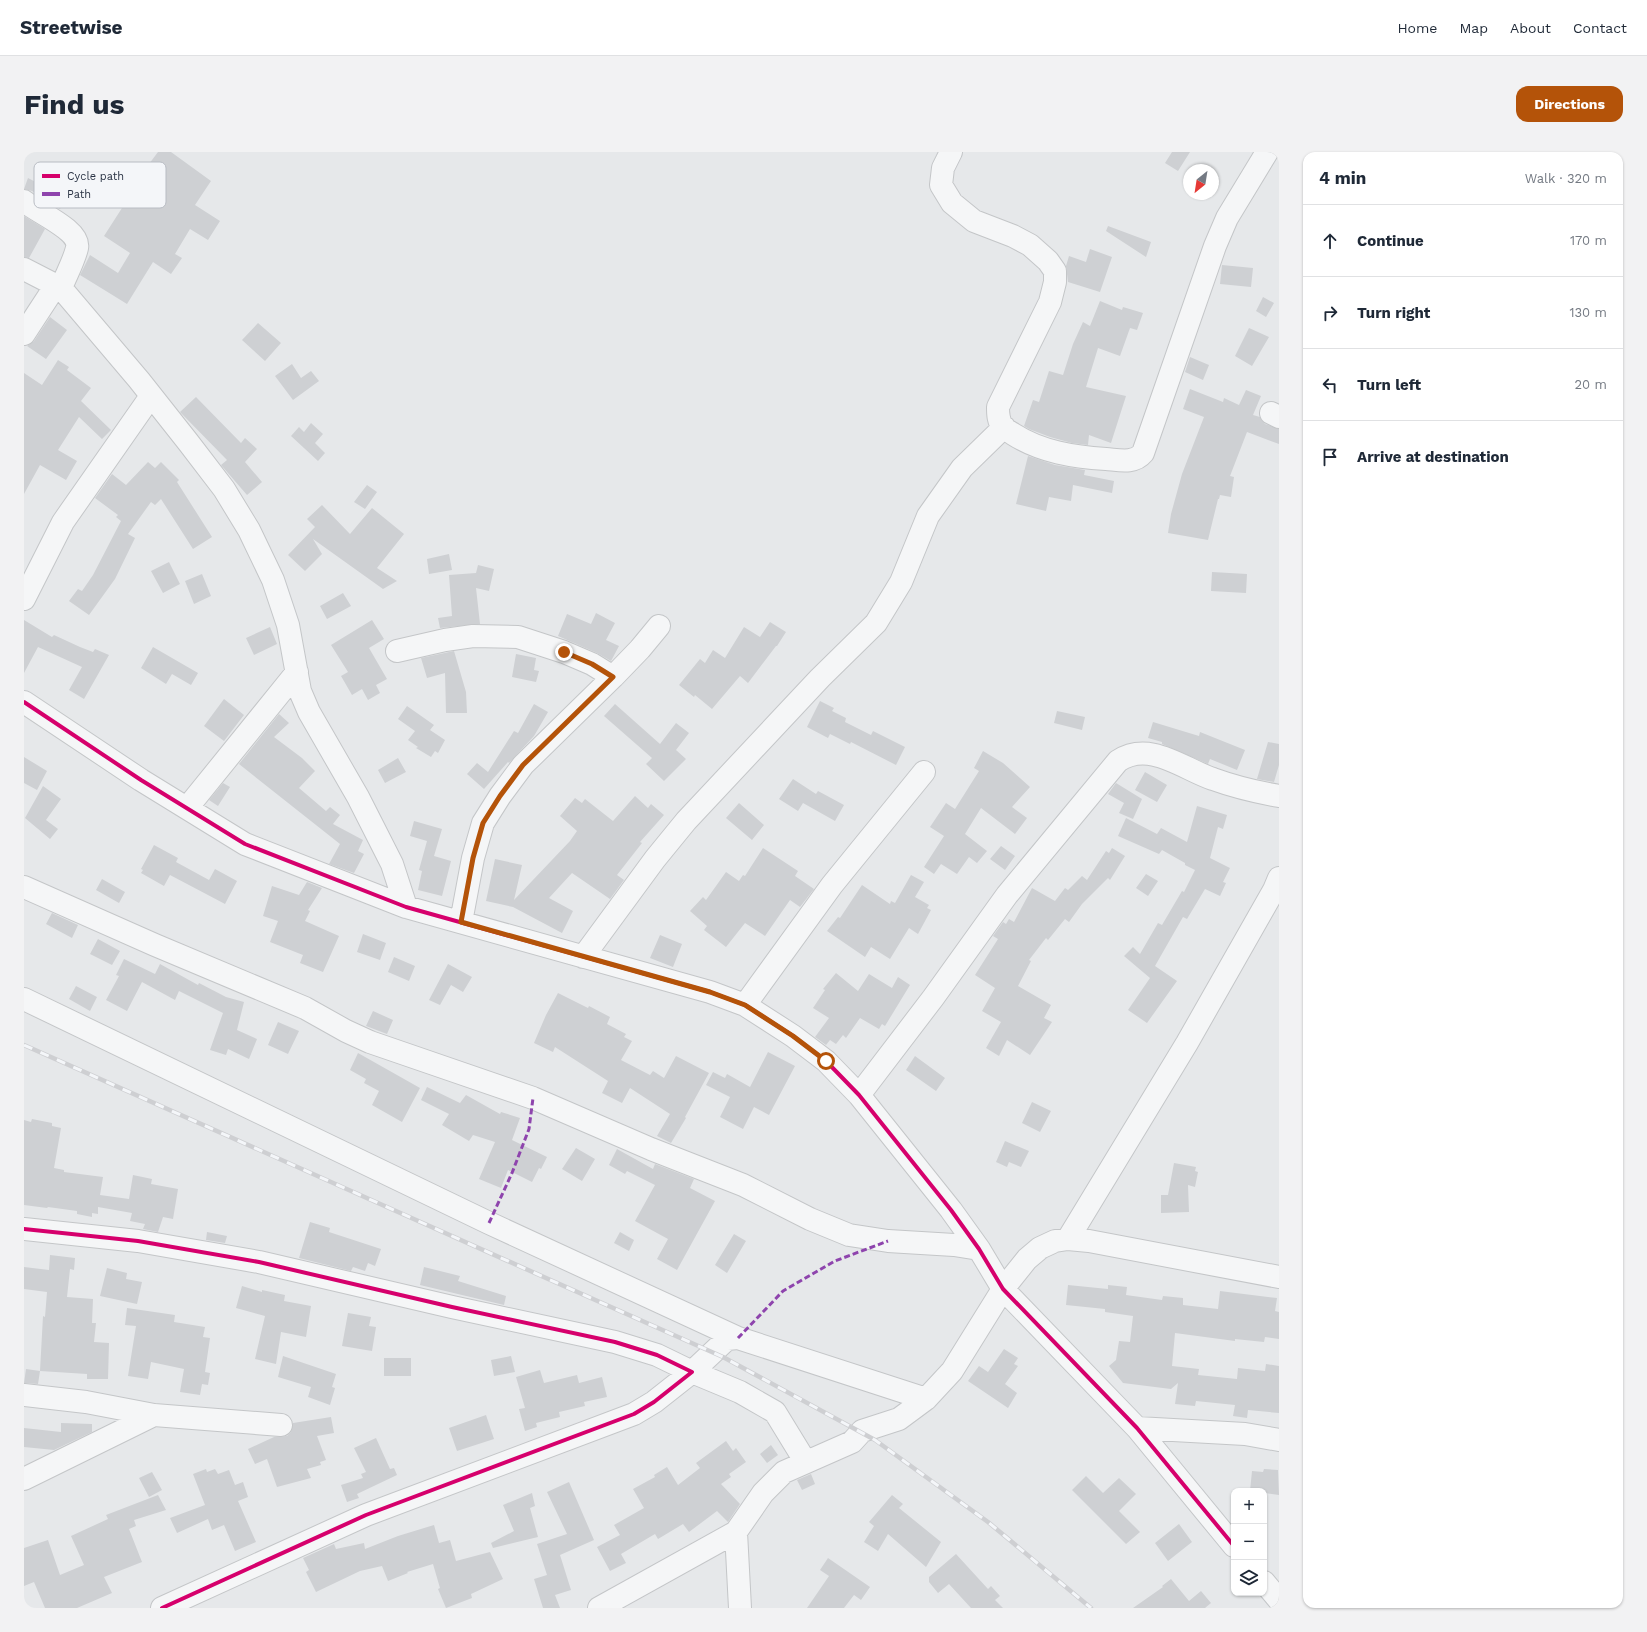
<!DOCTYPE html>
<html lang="en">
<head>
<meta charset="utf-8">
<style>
  :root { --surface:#fff; --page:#f2f2f3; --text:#1f2937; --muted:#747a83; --line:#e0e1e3; --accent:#b45309 }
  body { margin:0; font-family:"Work Sans",sans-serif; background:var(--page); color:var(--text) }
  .controls { position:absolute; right:12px; bottom:12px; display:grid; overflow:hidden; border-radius:8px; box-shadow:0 1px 3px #0004 }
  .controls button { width:36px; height:36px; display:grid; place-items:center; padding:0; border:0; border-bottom:1px solid var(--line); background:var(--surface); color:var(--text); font:20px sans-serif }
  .compass { position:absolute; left:1159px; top:12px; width:36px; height:36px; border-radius:50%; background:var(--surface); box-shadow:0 1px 3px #0004; rotate:210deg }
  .stop { position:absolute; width:12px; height:12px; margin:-9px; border:3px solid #b45309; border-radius:50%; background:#fff }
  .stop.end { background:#b45309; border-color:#fff; box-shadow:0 1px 4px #0008 }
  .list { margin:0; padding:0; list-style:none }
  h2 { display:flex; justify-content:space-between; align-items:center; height:52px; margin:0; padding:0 16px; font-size:17px }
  h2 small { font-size:13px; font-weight:400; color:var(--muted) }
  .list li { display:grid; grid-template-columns:26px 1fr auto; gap:12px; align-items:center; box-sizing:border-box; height:72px; padding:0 16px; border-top:1px solid var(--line) }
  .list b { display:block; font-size:15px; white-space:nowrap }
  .list em { font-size:13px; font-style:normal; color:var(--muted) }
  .icon { flex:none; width:22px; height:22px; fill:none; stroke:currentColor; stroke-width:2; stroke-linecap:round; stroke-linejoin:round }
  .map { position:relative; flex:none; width:1255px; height:1456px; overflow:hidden; border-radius:12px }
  header { display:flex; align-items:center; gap:24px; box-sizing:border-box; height:56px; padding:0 20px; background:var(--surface); border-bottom:1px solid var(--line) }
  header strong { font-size:19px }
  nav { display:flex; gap:22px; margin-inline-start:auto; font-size:14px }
  .intro { display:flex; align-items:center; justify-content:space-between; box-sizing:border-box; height:96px; padding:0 24px }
  h1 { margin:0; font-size:28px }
  .button { padding:10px 18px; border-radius:12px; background:var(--accent); color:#fff; font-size:14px; font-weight:700 }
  main { display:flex; gap:24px; padding:0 24px }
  aside { flex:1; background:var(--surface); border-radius:12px; box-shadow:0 1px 3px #0004 }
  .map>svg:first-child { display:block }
</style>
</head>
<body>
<header>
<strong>Streetwise</strong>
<nav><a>Home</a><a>Map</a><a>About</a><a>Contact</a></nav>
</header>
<div class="intro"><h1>Find us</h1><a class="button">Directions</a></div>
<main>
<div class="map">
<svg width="1255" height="1456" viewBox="0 0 1255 1456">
  <rect width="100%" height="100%" fill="#e6e8ea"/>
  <path fill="#ced0d3" d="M134,0H147L187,29L171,53L196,69L184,88L166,77L151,102L158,106L147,122L129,110L103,152L56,123L66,103L94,121L106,101L80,84L107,42L104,40Z
    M1148,0H1166L1154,19L1141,11Z
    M4,26L25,37L27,33L38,39L36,43L42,46L36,57L8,39L0,37Z
    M0,64L21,77L5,106L0,105Z
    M1084,74L1127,90L1122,105L1082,79Z
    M1066,97L1088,105L1076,140L1044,130L1042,114L1045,104L1062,110Z
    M1198,113L1229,116L1227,135L1196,132Z
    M1239,145L1250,151L1242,165L1232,159Z
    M1076,149L1098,158L1099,155L1119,161L1113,178L1106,176L1096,204L1074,196L1062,235L1102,244L1087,291L1065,283L1064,293L1048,291L1026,285L1005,277L1000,274L1009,248L1015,250L1025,219L1039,223L1049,192L1059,170L1066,174Z
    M26,165L43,178L22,207L3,194L10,189Z
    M234,171L257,191L241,209L218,188Z
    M1225,176L1245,185L1228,214L1211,204Z
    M1166,205L1185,213L1179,228L1161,220Z
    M34,208L45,215L43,218L67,236L57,249L87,278L78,287L55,265L34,298L53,309L42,328L16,313L0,342V221L18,233Z
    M268,212L277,226L287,219L295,229L269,248L251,224Z
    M1166,237L1199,250L1200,246L1215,253L1222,238L1237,244L1229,263L1236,265L1241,272L1255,277V292L1223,280L1206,324L1210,325L1207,345L1196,343L1195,347H1194L1184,388L1144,381L1147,362L1158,322L1180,265L1159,257Z
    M172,245L217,291L221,286L233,297L221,310L238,330L223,343L197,313L203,308L156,260Z
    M287,271L299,282L291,291L301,301L294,309L267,284L275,275L280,280Z
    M1004,304L1031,313L1061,318L1060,323L1090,329L1088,341L1049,333L1047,349L1025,345L1022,359L992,352Z
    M124,310L131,316L137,310L155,328L153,330L188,385L169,397L137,347L131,353L127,350L104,382L111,386L91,427L65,463L45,449L54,437L58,439L69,423L97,369L92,365L94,363L71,346L88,322L102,333Z
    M343,333L353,340L341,357L330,350Z
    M298,353L326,382L348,356L380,382L353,416L373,429L359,437L289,387L298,402L281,419L264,403L291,375L283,367Z
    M425,402L428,418L405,422L403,407Z
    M145,410L156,432L139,441L127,419Z
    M454,413L470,417L465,439L452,436L456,472L416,476L414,466L428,464L425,423L452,421Z
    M1188,420L1223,422L1222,441L1187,439Z
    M178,422L187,444L170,452L161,429Z
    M319,441L327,454L303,467L296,454Z
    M572,461L591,471L582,488L595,494L587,509L573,501L534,484L543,462L567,472Z
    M0,468L28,485L30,483L56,495L69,500L71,497L85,503L60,547L45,538L58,515L14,495L0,521Z
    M348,468L360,487L345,496L363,527L352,533L356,541L344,548L338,537L328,543L317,524L324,520L307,493Z
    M746,470L762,480L753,494H752L724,531L716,524L688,557L671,543L670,545L655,533L676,507L681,511L689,498L701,506L720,475L736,485Z
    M246,475L253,492L230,503L222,486Z
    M129,495L174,521L167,533L148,522L142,532L117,516Z
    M430,499L442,540L443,561H422L421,521L403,526L397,506Z
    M492,502L512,506L510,518L515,519L512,530L488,525Z
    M200,547L220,563L200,589L180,574Z
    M796,549L810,556L808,559L822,566L821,570L847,583L849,579L881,595L872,613L827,590L826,592L806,582L804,586L783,575Z
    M510,552L524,560L510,584L485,611L484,610L460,637L443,622L453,611L464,620L490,579L494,581Z
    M591,552L636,592L652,571L665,581L652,598L662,607L640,629L622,612L628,606L580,564Z
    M383,554L410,573L406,578L421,588L414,601L411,599L407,605L392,596L394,595L384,588L391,579L374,567Z
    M1033,559L1061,565L1058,578L1030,571Z
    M255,562L265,571L250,585L278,606L291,619L275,636L302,659L306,655L316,663L309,672L339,688L334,699L340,702L330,721L305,712L316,692L215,612Z
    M1129,570L1175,584L1176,580L1221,598L1213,618L1186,607L1184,612L1138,592V590L1124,586Z
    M1244,590L1255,592V613L1250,630L1233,627Z
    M959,599L979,611L1006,635L988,655L1003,666L991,682L957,656L941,682L963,699L953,711L945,705L933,722L917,712L910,722L900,715L920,684L906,675L922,651L931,657L955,619L950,616Z
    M0,605L23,619L13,638L0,631Z
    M374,606L382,620L361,631L354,618Z
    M1121,620L1143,633L1133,650L1111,638Z
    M769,627L792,642L794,639L820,653L811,669L779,651L774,659L755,647Z
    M199,631L206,635L194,654L185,648Z
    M1092,631L1118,647L1109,667L1095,661L1100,651L1084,642Z
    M19,634L37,647L22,668L34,677L26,687L1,666Z
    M611,644L624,656L627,652L640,663L616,690L618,691L593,723L600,728L586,747L548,721L525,746L549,759L538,781L489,755L462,749L471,707L498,713L490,748L546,689L553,679L536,664L551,646L558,651L561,647L589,669Z
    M715,651L740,673L728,688L702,666Z
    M1173,654L1203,663L1199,677L1194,675L1186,706L1206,716L1199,730L1202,731L1196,744L1181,737L1163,767L1159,765L1131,814L1153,829L1123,871L1104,858L1126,826L1100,804L1109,795L1116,802L1134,771L1138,773L1158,739L1160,740L1171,718L1161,713V711L1138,698L1135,702L1094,684L1102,666L1133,682L1137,676L1163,690Z
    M390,669L418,677L410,704L427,709L418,744L394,738L398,719L395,718L403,689L386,684Z
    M130,693L154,706L152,710L185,728L191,717L213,729L201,752L146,723L140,734L117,721L119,718L117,717Z
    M977,694L991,704L981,718L966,707Z
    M739,696L774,719L771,724L790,737L776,755L766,748L741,784L721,771L702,795L680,778L683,774L666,759L679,745L682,748L702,720L715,729L719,723L721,724Z
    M1088,696L1101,704L1086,728L1084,726L1058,752L1045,770L1041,767L1024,788L1022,786L1005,808L1007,809L994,834L1027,853L1020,866L1028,870L1006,903L983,888L975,904L962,896L977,870L958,859L971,836L951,823L974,787L969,784L979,770L982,772L985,767L990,770L1008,736L1031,749L1041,736L1044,738L1058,724L1063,728L1082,699L1085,701Z
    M1122,722L1134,729L1124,744L1112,736Z
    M887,723L900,730L891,745L905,753L903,756L907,758L894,782L885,776L866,807L847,795L841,805L803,779L814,765L816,766L838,733L866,752L867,749L871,751Z
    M78,727L101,740L95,751L72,738Z
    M283,730L298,736L284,758L286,759L281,769L315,784L299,820L276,811L279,803L246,790L254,769L239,764L248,734L275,743Z
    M28,761L54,773L48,786L22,772Z
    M339,782L362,791L356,808L333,800Z
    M636,783L658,792L649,815L626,806Z
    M74,787L96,799L88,813L66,802Z
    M370,805L391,814L385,829L364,820Z
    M100,807L131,822L136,812L174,833L175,831L202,845L220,850L213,878L233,887L225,907L204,897L202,903L186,898L199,861L155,839L151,848L118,830L103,859L82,848L95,824L92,823Z
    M424,812L448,825L439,840L427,833L416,853L405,848Z
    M812,821L834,839L845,822L868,836L874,825L886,833L861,874L858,872L855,877L836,866L822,886L819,883L812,892L806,888L802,893L791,885L805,866L789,856L801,838L799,837Z
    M52,834L73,845L66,859L45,847Z
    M534,841L564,856L565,854L586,865L583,872L602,882L600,885L608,889L597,908L626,923L629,919L640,926L652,904L685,921L661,965L662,966L647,991L633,984L646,962L606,936L598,951L578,941L584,929L531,895L529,900L510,891L522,863Z
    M349,859L369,868L363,882L342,874Z
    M254,870L275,879L264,902L244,893Z
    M744,900L771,914L745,963L730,955L719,977L696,965L706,945L682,933L689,920L701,926L703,922L726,935Z
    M334,901L396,936L378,970L348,953L355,939L340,931L342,927L326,918Z
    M891,904L921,926L912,939L882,918Z
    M403,935L436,951L442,943L476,962L477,960L496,966L488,988L523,1005L517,1017L515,1016L508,1030L484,1018L477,1036L455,1027L471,990L449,983L445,989L418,973L425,962L397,948Z
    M1008,950L1027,959L1016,980L998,971Z
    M8,967L28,971V974L37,976L30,1016L40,1018V1020L79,1025L76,1043L105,1047L109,1023L128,1027L127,1032L154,1037L149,1067L139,1065L134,1080L119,1077L121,1072L106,1069L108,1061L74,1055V1062L68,1061V1065L53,1062V1059L24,1055L23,1056L0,1053V968L7,970Z
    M981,989L1005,999L997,1015L985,1010L983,1015L972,1010Z
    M552,996L571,1007L558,1029L538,1017Z
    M593,997L629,1017L631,1012L670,1027L666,1036L691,1049L653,1118L633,1107L644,1087L611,1069L631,1033L603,1019L601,1022L585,1013Z
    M1150,1011L1172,1015L1171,1019L1174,1020L1171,1035L1164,1033L1165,1060L1137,1061V1043H1144Z
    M286,1070L306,1076L305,1080L357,1097L351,1114L344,1111L341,1119L329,1115L327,1119L275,1106Z
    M183,1080L203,1084L201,1091L182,1088Z
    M596,1080L610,1088L605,1099L590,1091Z
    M710,1082L722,1089L703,1121L691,1113Z
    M26,1103L51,1106L50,1118L46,1117L43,1145L69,1147L68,1171H72L70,1190L85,1191L84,1227H63V1222L16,1219L19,1164L21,1165L23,1140L0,1137V1115L25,1118Z
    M400,1115L436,1124L434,1129L482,1144L480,1153L396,1133Z
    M83,1116L103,1121L102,1127L118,1130L113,1152L76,1144Z
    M1044,1133L1084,1137V1133L1103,1135L1102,1143L1138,1148L1139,1144L1159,1146V1153L1194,1157L1196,1139L1253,1146L1251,1159L1255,1160V1187L1241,1185L1240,1190L1211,1187V1189L1151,1181L1148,1214L1175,1217L1174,1223L1213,1227L1214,1216L1241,1219L1242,1212L1255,1214V1261L1224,1258L1223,1266L1209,1264L1211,1253L1172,1249L1171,1254L1151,1252L1154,1231L1147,1237L1099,1231L1085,1214L1092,1208L1095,1189L1106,1190L1109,1164L1081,1160V1157L1042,1153Z
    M218,1134L238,1140V1138L261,1143L260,1149L287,1154L282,1185L257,1180L252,1212L231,1207L241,1164L212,1156Z
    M103,1156L151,1163L150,1170L181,1175L179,1185L186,1186L181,1220L186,1221L184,1233L178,1232L176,1243L156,1240L160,1217L127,1210L124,1227L104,1224L112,1174L101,1173Z
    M324,1161L347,1165L345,1174L352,1175L348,1199L318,1194Z
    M980,1197L994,1206L990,1212L994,1214L981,1232L993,1241L984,1256L944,1229L955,1214L964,1220Z
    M259,1204L312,1222L308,1235L311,1236L306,1253L284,1245L287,1235L254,1225Z
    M487,1204L491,1220L470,1224L467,1208Z
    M360,1206H387V1224H360Z
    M2,1217L16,1219L14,1232L0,1231Z
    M516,1218L520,1231L553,1223L555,1231L578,1225L583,1245L560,1250L561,1254L535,1260L536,1265L512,1271L513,1275L501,1279L495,1257L501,1256L492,1225Z
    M462,1263L470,1287L433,1299L425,1276Z
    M307,1265L310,1281L293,1284L302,1308L296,1310L297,1313L283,1317L287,1326L253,1335L243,1307L231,1312L224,1297L250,1285L263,1284L267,1280L269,1271Z
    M37,1271L68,1272V1280L30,1298L0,1295V1276L37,1280Z
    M352,1286L366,1317L370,1316L373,1323L333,1342L335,1346L323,1350L317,1333L339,1326L337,1322L342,1320L330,1296Z
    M702,1289L709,1299L712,1296L722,1310L705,1322L707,1325L697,1332L716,1352L704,1370L693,1359L665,1380L659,1372L634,1387L631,1382L597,1402L602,1411L586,1419L573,1395L596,1383L590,1373L620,1356L609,1337L631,1325L630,1323L643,1315L654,1333L676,1316L672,1311Z
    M747,1293L754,1303L743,1311L736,1302Z
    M182,1317L183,1320L191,1317L194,1322L205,1318L211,1333L219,1330L224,1345L214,1349L232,1390L211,1399L200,1373L188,1378L184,1367L153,1381L146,1366L181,1353L169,1322Z
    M1240,1317L1254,1318L1255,1343L1240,1341V1339H1226L1228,1319L1239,1320Z
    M128,1320L138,1338L125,1345L115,1326Z
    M787,1322L791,1332L778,1338L773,1328Z
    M1062,1324L1079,1341L1095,1326L1112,1342L1095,1359L1116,1380L1102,1392L1048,1338Z
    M545,1330L570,1388L536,1403L547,1438L531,1443L536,1456H519L510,1427L523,1423L513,1392L543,1382L523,1340Z
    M508,1341L511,1354L506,1356L514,1385L469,1396L467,1391L490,1379L479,1353Z
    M134,1343L142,1358L110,1368L112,1374L105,1377L118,1410L80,1425L88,1441L53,1456H21L10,1430L0,1434V1396L24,1388L36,1423L60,1413L47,1384L84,1367L82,1363Z
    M868,1343L879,1352L875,1356L917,1390L902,1415L864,1382L854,1399L840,1390L850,1374L845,1370Z
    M1155,1372L1168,1390L1144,1409L1131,1391Z
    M410,1373L415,1391L426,1388L432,1409L466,1400L479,1427L447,1442L448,1446L422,1456L414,1437L416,1436L409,1412L383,1420L384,1421L364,1429L358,1414L336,1419L292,1440L282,1420L285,1418L279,1406L310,1392L312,1397L340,1391L341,1397L374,1384Z
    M932,1402L964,1437L967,1434L976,1444L971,1448L979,1456H947L925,1432L914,1441L905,1430V1425Z
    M804,1406L846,1435L837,1448L830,1443L820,1456H783L805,1424L796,1418Z
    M1147,1427L1165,1449L1177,1439L1187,1451L1181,1456H1109L1139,1435L1138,1434Z"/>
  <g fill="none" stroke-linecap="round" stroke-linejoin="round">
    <defs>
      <path id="minor" d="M927,0L919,16L917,33L928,51L950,69L989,84L1006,93L1024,109L1031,119V130L1026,150L974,255C974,262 974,269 979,275C982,278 986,280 989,282C1017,300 1050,305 1082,307C1095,308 1110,312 1119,301L1191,94L1203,66L1243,0
        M0,49C12,60 57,78 53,96C50,109 42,123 37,136L115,228L164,290L200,337L225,378L249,428L264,473L276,539L285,560L334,645L368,712L382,755
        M0,117L37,136
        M0,182L32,133
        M1247,261L1255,265
        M0,447L39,370L127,244
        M373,499L421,488L449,484L494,485L540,500L568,512L589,525
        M0,550L117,628L221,692L382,755L686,840L721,853L769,884L802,909L835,943L927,1058L955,1097L979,1137L1113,1276L1210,1394
        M163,656L273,520
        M0,735L131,793L281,856L322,879L346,890L509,946L627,997L719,1033L786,1067L825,1083L864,1089L930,1093L955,1097
        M437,770L449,706L459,671L476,644L499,613L589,525L616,497L635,474
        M559,805L631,707L662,669L796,526L852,471L877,430L904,364L938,316L980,275
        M0,847L465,1071L714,1186L902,1247
        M721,853L808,733L900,620
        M835,943L909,846L983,743L1094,609C1126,588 1159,617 1189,627C1211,635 1232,640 1255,644
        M0,1077L114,1089L235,1110L428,1155L591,1190L633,1203L668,1220L630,1250L610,1262L342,1363L138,1456
        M1044,1087L1163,891L1250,738L1255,726
        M714,1186L703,1187L668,1220L716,1240L751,1260L781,1309
        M0,1243L62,1250L130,1263
        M1113,1276L1221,1282L1255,1288
        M0,1327L130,1263L257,1273
        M712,1380L716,1456
        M1240,1430L1255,1448
        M575,1456L712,1380L739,1341L760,1320L828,1290L838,1279L875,1267L902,1247L928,1219L979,1137L1003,1107L1016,1096L1031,1089L1044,1087L1065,1089L1255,1125"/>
    </defs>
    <use href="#minor" stroke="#c4c6c8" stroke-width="24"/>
    <use href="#minor" stroke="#f5f6f7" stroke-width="22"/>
    <defs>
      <path id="rail" d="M0,893L699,1205L851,1288L964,1370L1067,1456"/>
    </defs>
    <use href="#rail" stroke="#cecfd2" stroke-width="4.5"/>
    <use href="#rail" stroke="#f4f6f9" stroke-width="3" stroke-dasharray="9" stroke-linecap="butt"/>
    <path stroke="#8e44ad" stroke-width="3" stroke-dasharray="6 3" stroke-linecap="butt" d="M465,1071L488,1021L505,977L509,946
      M714,1186L759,1139L811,1109L864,1089"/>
    <defs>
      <path id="cycleway" d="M0,550L117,628L221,692L382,755L686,840L721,853L769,884L802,909L835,943L927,1058L955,1097L979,1137L1113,1276L1210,1394
        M0,1077L114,1089L235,1110L428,1155L591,1190L633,1203L668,1220L630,1250L610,1262L342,1363L138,1456"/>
    </defs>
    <use href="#cycleway" stroke="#f4f6f9" stroke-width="6"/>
    <use href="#cycleway" stroke="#d6006c" stroke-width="4"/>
  </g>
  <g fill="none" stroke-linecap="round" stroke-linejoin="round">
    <path stroke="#b45309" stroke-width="5" d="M540,500L568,512L589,525L499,613L476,644L459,671L449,706L437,770L686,840L721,853L769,884L802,909"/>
  </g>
  <rect x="10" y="10" width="132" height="46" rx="6" fill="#f4f6f9" stroke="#b8bcc3" stroke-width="1"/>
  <rect x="18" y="22" width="18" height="4" fill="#d6006c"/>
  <rect x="18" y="40" width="18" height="4" fill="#8e44ad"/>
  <g font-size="11" fill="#2b3445">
    <text x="43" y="28">Cycle path</text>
    <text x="43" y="46">Path</text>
  </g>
</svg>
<div class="controls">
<button>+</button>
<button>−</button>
<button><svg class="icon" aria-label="layers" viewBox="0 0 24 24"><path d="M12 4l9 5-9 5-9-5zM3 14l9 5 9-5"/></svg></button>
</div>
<svg class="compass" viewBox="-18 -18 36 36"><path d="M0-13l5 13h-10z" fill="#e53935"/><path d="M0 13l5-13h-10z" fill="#747a83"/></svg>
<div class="stop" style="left:802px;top:909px"></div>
<div class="stop end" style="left:540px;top:500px"></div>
</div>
<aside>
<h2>4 min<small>Walk · 320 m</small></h2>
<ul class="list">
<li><svg class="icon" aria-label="ahead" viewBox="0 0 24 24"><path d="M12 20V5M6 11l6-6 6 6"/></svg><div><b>Continue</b></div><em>170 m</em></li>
<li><svg class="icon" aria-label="right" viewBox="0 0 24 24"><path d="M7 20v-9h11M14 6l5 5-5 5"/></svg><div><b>Turn right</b></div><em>130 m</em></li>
<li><svg class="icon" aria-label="left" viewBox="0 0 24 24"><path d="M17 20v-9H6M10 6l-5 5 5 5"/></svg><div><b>Turn left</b></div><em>20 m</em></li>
<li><svg class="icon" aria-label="arrive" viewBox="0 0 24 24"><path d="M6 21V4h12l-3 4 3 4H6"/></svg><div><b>Arrive at destination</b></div></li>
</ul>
</aside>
</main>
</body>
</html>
